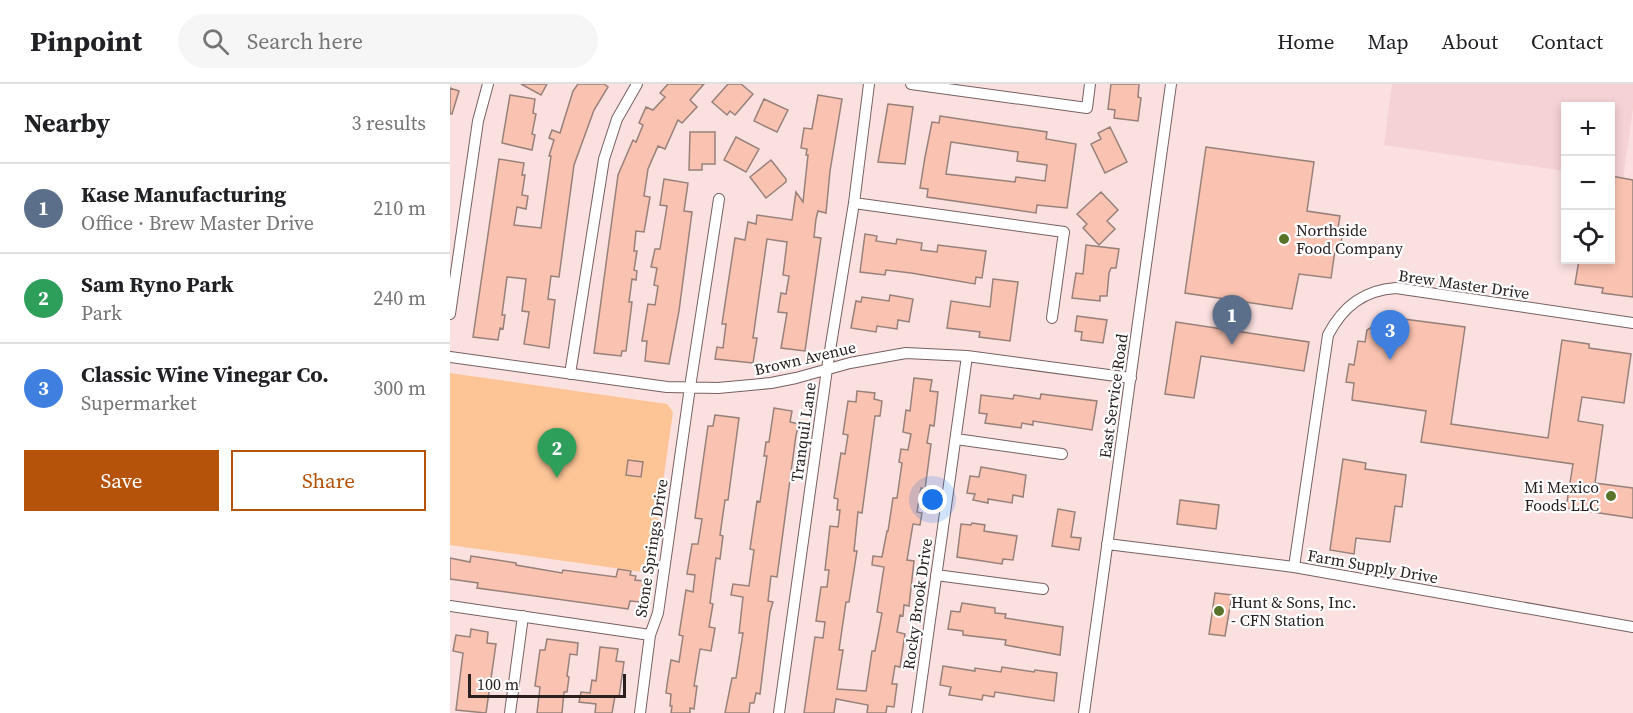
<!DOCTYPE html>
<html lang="en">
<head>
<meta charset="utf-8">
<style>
  :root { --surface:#fff; --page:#f6f6f6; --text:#202124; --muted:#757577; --line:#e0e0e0; --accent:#b45309 }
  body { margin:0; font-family:"Source Serif 4",serif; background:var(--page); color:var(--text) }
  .controls { position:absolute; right:18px; top:18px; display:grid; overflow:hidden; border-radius:0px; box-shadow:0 3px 9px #0003 }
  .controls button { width:54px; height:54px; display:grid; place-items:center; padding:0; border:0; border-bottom:2px solid var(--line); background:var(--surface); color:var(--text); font:30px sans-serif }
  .scale { position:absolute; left:18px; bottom:15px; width:158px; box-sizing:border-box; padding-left:6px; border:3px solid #2a2020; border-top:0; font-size:16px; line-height:21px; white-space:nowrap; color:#2a2020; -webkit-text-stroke:4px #fff; paint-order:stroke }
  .you { position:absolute; left:483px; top:416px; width:21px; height:21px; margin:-15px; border:4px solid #fff; border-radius:50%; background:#1a73e8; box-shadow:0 0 0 9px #1a73e833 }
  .badge { display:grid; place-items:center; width:39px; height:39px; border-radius:50%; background:var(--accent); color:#fff; font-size:20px; font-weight:700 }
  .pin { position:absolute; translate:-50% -50px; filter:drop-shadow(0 2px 3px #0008) }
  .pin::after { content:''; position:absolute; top:32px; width:21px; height:18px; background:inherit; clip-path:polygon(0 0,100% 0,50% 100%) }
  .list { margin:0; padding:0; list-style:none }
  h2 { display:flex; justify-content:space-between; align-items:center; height:78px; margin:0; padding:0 24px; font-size:26px }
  h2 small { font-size:20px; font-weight:400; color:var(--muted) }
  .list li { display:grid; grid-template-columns:39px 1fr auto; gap:18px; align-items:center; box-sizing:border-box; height:90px; padding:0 24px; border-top:2px solid var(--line) }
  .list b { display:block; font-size:22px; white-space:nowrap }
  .list p { margin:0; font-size:20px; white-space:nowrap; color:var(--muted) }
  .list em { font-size:20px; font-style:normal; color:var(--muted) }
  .actions { display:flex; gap:12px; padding:18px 24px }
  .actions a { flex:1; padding:14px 0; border:2px solid var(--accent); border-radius:0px; text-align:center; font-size:21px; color:var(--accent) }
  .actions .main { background:var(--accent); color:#fff }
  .icon { flex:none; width:33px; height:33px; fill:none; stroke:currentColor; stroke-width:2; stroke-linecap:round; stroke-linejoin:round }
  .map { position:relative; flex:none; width:1183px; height:629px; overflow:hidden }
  header { display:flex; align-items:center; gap:36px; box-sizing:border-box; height:84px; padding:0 30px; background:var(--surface); border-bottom:2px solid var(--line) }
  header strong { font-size:28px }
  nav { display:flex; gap:33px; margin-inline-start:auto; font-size:21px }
  .search { width:420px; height:54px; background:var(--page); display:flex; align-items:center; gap:15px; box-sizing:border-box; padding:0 21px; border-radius:33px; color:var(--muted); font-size:22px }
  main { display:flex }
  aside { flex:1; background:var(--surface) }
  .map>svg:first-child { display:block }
</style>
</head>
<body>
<header>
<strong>Pinpoint</strong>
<div class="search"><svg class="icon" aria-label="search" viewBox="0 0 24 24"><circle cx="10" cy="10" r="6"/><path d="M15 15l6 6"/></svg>Search here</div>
<nav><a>Home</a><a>Map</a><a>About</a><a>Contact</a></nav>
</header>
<main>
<aside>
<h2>Nearby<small>3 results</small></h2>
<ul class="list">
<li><span class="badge" style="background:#5c6f8a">1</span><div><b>Kase Manufacturing</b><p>Office · Brew Master Drive</p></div><em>210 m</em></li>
<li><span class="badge" style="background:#2e9e5b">2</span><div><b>Sam Ryno Park</b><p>Park</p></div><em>240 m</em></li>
<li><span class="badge" style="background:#3f7fe0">3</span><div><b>Classic Wine Vinegar Co.</b><p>Supermarket</p></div><em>300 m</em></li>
</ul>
<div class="actions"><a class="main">Save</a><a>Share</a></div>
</aside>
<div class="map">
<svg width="1183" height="629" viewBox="0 0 1183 629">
  <rect width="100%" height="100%" fill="#fbe0e0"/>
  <path fill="#f5d2d3" d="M942,0H1183V24L1173,96L1161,94L1160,22H1116L1115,87L934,61Z"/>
  <path fill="#fdc596" d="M0,289L217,320L223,328L200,489L0,461Z"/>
  <path fill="#fac2b0" stroke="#97817a" stroke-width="1.5" fill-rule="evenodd" d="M71,0H97L91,11Z
    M128,0H154L158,3L144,26L124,81L109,193L101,192L98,215L105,216L99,264L74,260L79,228L72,227L76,195L57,193L52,231H55L53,245L50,244L48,256L23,253L49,75L74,79L72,91H75L72,111L78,112L76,125L67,123L64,141L91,144L101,72H99L104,56L99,54L102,46L110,49L123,7Z
    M218,0H254L240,16L247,23L232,39L228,36L215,65L208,62L198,85L194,112L200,113L194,148L186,147L184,167H187L184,186L187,187L186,196L182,195L179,218H182L176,267H172L171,272L144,269L168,91L183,56L186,58L193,41L189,39L196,23L203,26L215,13L210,9Z
    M278,0H291L303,10L285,31L280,27L277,31L262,18Z
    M661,0H689L688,13L691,14L688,37L664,34L665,26L658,25Z
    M0,4L9,7L2,30H0Z
    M60,11L85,15L83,29L86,30L82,50L85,51L82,66L52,59Z
    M368,11L392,15L380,87L376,129L368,127L366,135L364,153L371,154L355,267L331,264L337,229L328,228L331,209L336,210L339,192L333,191L337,158L317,155L303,254H307L303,279L265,275L267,263L273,264L276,240H272L285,154L295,156L298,138L306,140L307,131L342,136L346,108L353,118L358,71H356L357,65L351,64L354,44L362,45Z
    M314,15L338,26L327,48L304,37Z
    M438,20L463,23L455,80L428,78Z
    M490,32L597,48L596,55L626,60L617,124L587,121L586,129L477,113L478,105L470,104L475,73L482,38L489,39ZM501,58L568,68L567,77L597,81L595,97L566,93L565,98L496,90Z
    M660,43L677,78L655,89L641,60L651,55L648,49Z
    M240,48H265V80H252V86H239Z
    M286,53L309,65L296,88L274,76Z
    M756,63L864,78L857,127L890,132L887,150L892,151L891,160H886L881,194L849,190L842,225L735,209Z
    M321,76L336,95V98L316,114L300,93Z
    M1161,92L1183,96V213L1152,209L1153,204L1125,200L1129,176H1161Z
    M214,95L238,99L234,127L242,128L229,227L219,280L195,277L197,257H192L198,220L205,221L208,202L204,201L207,184L201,183L205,165H210L217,122L210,121Z
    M651,108L668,126L657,137L665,145L649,161L633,144L637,140L627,130Z
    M415,150L427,152L426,157L446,160L447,155L472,159L471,166L487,168L488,161L536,167L532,194L526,193L525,200L461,189L436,186L435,191L410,188Z
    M636,161L669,165L666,184H661L659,189L657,212H650V217L622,214L626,189L633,190Z
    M543,195L568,198L560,257L529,253L530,248L497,244L501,217L540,223Z
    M440,211L463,215L459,238L448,236L447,245L427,242L426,248L401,244L406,217L411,218L412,213L439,217Z
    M627,232L657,236L653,259L631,256L632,248L625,247Z
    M938,233L1015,243L1001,340L1098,354L1112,256L1139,260V264L1181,270L1174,319L1132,313L1128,337L1153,341L1145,399L1183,404V434L1116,424L1123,380L971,358L976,327L902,316L904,299L896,298L899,280L904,281L908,257L915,258L917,246Z
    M726,238L859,258L854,287L751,272L744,314L715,310Z
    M464,294L482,296L480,307L488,308L484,342L480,341L477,359L481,360L475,405L471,404L467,428L472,429L470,441L463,440L457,476L464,477L459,522L454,521L453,532L450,531L447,548L455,550L450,583L445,582L442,600H447L444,623L437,622L436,629H417L418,621L386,615L384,629H354L365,553L373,554L375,538L366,537L371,503H377L379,486H375L380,442L388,443L390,426H387L388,415L384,414L391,369L395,370L398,351L393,350L398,317L406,318L407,307L425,309L424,315L432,317L430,332H425L412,429L408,428L404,467H407L399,518H396L389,566H393L387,605L416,607L422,567H425L432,529L427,528L434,483L422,481L423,472L432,473L437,447H438L443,414H447L452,379L449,378L451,365L458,366L461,350L453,348L456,326L460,327Z
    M591,310L647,317L642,346L583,337V341L572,339L571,344L535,339L537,330L529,329L531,311L563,315L564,311L590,315Z
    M324,324L342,327L340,338L349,340L346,351L327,493L321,492L318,517L323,518L320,528L310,610L306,609L304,619H300L299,629H275L282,594H286L293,549H289L293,513L281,511L283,500L299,502L304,466L300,465L307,417L310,418L317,372H314L316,358H319Z
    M265,331L289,334L278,416H275L270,451L273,452L270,475L266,474L260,519L263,520L259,543L265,544L261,567L250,565L244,602H247L244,625L240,624V629H221L222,622H220L221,610L216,609L217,601L221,576L229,578L233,552L229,551L236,506L243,508L245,491L237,490L242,460H248L252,435L245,434L258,342H263Z
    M893,375L916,379L915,385L956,391L952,423L945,422L940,458L906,454L904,470L880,466Z
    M178,376L193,378L191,393L176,391Z
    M531,383L576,391L573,413L563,411L562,419L538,415V419L523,416L525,410L517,409L520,392L529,393Z
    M730,416L769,421L766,445L727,440Z
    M608,425L625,428L621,453L631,454L629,466L602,462Z
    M522,439L535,441L534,447L567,452L563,476L553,475L552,480L507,473L511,440L521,441Z
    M21,472L66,479V481L112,489L113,486L166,493L168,485L181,487L180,491L186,492L185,496L194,497L191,518L180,517L178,525L27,504L28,499L0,495V474L20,478Z
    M765,509L782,511L775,552L759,550Z
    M512,519L545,524V529L556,530L555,534L613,543L610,571L555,561L556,556L513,551V547L498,545L501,527L510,528Z
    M21,545L38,548L37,559L46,560L36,629L6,626L13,569L3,567L6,551L20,553Z
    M97,555L128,559L127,571L120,570L117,592L119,593L117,608H114L112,629H87L90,603L85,602L90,566H95Z
    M150,563L168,565L166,577L174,578L169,613L165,612L162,629H145L146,620L129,618L131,608L140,609L142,596L146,597Z
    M493,582L525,587V584L551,588L552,583L584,588L585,586L607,589L604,617L545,608L544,613L533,611L532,616L499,611L501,603L490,601Z"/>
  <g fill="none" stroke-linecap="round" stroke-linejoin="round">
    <defs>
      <path id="minor" d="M461,0L637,24L640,0
        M404,119L614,148L602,234
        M0,230L28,37L38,0
        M0,273L217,303L268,304L321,299L346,294L400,279L456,269L517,272L681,294
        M120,290L154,75L167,35L187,0
        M506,355L612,370
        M657,460L844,483L1183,543
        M844,483L878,251C893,222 914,206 946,204L1183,239
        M486,491L593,505
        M0,522L200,551
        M60,629L73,532
        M190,629L200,551L208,529L240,303L269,115
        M329,629L377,285L404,119L419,0
        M467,629L517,272
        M634,629L721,0"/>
    </defs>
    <use href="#minor" stroke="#776061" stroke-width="12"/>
    <use href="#minor" stroke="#fff" stroke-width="10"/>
  </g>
  <g fill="#597428" stroke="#fff" stroke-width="2">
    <circle cx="834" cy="155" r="6"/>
    <circle cx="1161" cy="412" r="6"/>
    <circle cx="769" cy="527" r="6"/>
  </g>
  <g text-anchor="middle" stroke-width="4.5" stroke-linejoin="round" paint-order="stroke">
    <g font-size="16" fill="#2a2020" stroke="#fff" text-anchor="start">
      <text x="846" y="152">Northside<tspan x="846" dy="18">Food Company</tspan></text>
      <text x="1149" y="409" text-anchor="end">Mi Mexico<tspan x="1149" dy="18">Foods LLC</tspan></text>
      <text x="781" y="524">Hunt &amp; Sons, Inc.<tspan x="781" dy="18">- CFN Station</tspan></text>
    </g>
    <g font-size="16" fill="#2a2020" stroke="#fff">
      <text transform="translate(1014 200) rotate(8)" y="6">Brew Master Drive</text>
      <text transform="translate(355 274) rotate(-13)" y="6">Brown Avenue</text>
      <text transform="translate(663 312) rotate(-82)" y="6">East Service Road</text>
      <text transform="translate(353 348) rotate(-82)" y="6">Tranquil Lane</text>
      <text transform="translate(201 464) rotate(-81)" y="6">Stone Springs Drive</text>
      <text transform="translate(923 482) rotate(10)" y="6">Farm Supply Drive</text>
      <text transform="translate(467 520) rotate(-82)" y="6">Rocky Brook Drive</text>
    </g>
  </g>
</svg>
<div class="controls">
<button>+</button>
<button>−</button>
<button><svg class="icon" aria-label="locate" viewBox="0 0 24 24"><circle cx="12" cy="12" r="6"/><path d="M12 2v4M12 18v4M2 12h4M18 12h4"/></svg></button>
</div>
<div class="scale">100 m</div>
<div class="you"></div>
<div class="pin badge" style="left:782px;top:261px;background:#5c6f8a">1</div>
<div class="pin badge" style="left:107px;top:394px;background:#2e9e5b">2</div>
<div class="pin badge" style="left:940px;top:276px;background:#3f7fe0">3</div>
</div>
</main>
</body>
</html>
